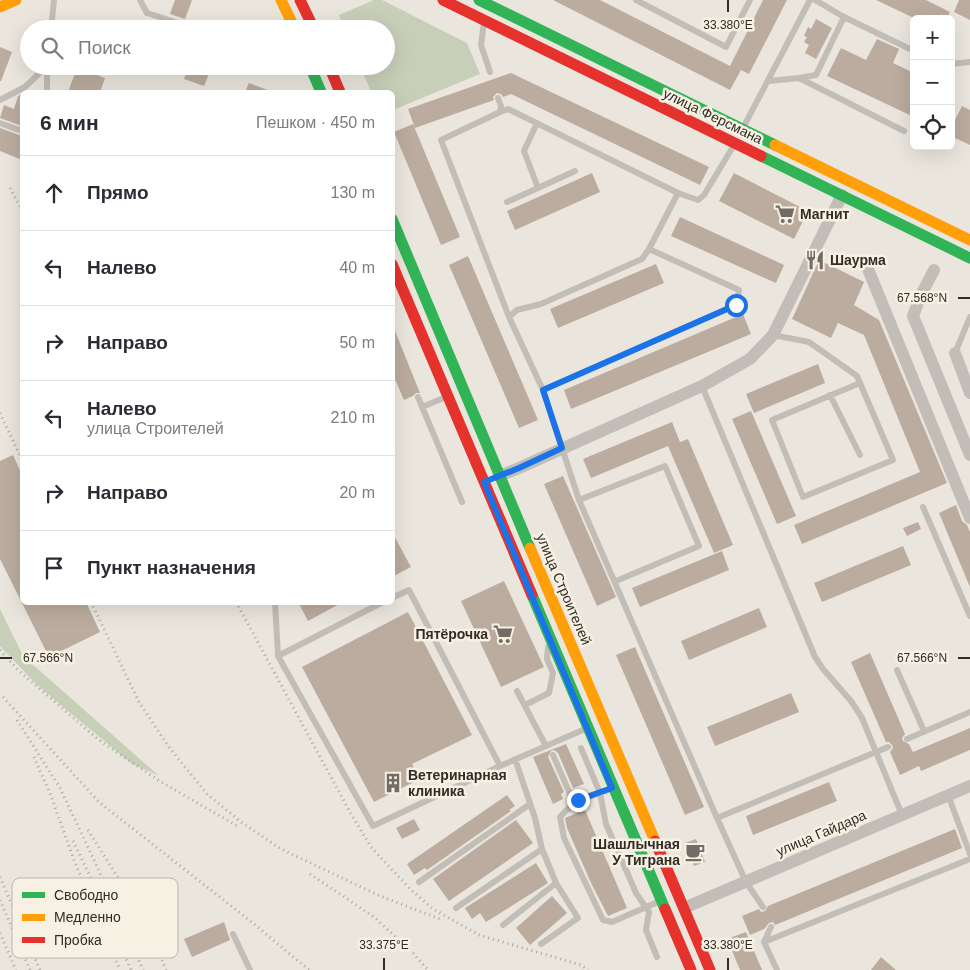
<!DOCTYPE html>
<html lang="ru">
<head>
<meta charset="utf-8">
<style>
  :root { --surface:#fff; --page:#f7f7f7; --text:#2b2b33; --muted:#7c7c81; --line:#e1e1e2 }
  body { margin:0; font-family:Arial,sans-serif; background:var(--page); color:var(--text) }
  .controls { position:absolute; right:15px; top:15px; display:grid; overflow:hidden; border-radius:8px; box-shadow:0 5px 20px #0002 }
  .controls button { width:45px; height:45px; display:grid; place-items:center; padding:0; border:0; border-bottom:1px solid var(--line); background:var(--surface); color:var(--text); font:25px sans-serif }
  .stop { position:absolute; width:15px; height:15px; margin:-11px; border:4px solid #1a73e8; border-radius:50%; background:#fff }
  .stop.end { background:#1a73e8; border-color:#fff; box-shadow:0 1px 5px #0008 }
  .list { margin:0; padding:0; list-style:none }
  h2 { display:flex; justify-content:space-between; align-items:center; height:65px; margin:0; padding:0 20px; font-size:21px }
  h2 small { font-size:16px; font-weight:400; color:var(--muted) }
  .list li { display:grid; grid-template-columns:32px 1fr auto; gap:15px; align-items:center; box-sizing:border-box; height:75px; padding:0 20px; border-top:1px solid var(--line) }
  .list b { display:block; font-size:19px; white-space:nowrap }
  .list p { margin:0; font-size:16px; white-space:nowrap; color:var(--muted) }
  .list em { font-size:16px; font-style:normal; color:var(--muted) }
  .icon { flex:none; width:28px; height:28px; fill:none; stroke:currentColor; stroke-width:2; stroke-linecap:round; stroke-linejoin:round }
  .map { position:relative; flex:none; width:970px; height:970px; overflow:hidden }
  .search { position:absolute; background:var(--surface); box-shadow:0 5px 20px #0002; left:20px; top:20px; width:375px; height:55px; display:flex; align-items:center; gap:12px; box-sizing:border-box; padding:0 18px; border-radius:28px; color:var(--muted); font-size:19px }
  .panel { position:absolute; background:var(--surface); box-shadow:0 5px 20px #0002; left:20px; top:90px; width:375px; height:515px; border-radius:8px }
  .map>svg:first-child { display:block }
</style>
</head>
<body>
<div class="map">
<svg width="970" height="970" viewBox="0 0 970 970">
  <rect width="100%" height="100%" fill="#eae6dd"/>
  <path fill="#c7cfb8" d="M374,0H382L467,43L480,74L393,110L392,92H371L360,66H386V29H344L339,15Z
    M0,609L23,656L158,775L132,764L38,686L0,646Z"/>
  <path fill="#bcac9f" d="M175,0H192L185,19L170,14Z
    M553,0H600L730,66L763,0H787L749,74L741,70L730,90Z
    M876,0H926L950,12L947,19H916Z
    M959,0H970V20L954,12Z
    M816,19L832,28L816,59L805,53L809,45L804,42L807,37L804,36L808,27L811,29Z
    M877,39L899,49L893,63L914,73V117L827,76L841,48L866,60Z
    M0,47L12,52L1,81H0Z
    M188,66H203L211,69L204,86L184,79Z
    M77,68L105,78L100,92H68Z
    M511,73L709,167L700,185L511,94L503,97L501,94L497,93L493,97L494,100L415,128L408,109Z
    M249,83L273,92H245Z
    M22,94V126L0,118L4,105L14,109L18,96Z
    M962,106L970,110V145L951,136V128Z
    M413,124L460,237L441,245L394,132Z
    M0,128L22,136V160L0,151Z
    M592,173L600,192L515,230L507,211Z
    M734,173L808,211L794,239L719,201Z
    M680,217L784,265L776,283L671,236Z
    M468,256L538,420L519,428L449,265Z
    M819,260L864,282L854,305L879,320L947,483L802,544L794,525L920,472L864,335L838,323L831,338L792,319Z
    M656,264L664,283L558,328L550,309Z
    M743,314L751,334L571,409L564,390Z
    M393,326L420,393H416L413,396L404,400L392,372Z
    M818,364L825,383L754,413L746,394Z
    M751,411L796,516L777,524L732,419Z
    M672,422L680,442L688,439L733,545L714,553L668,446L591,478L583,459Z
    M13,455L22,475V602H86L100,632L49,657L0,559V461Z
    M563,476L616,597L597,606L544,484Z
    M956,505L962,521L967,525L970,532V587L939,513Z
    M918,522L921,529L907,536L903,528Z
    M392,532L411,567L392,577Z
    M903,546L911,565L822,602L814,583Z
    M722,551L729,570L640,607L632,588Z
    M504,581L544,667L501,687L461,601Z
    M298,602H343L308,621Z
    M759,608L767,627L689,660L681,641Z
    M408,612L472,735L412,764L420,779L374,802L302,667Z
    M635,647L704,807L685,815L616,655Z
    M870,653L905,734L902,738L903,741L909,744L913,752L970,728V750L921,771L919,766L900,775L890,752L893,748L892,745L889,742H886L851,662Z
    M791,693L799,712L715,746L707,727Z
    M566,744L584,784L573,788L558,753L554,750L551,751L548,757L564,792L561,794L563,799L553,804L533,757Z
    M829,782L837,801L753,835L746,816Z
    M507,795L515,806L509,810L511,811L427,870L425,868L414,875L407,864Z
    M585,810L627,908L608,916L591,883L567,828L565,818Z
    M414,819L420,830L402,839L396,828Z
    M516,820L533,843L449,901L433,879Z
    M955,829L962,848L775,925L773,922L769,923L764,929L750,935L742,916L759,909L761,912L765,911L768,906Z
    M696,839L705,862L694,866L685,843Z
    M536,863L548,883L486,922L480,913L472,919L465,908Z
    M552,896L567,913L530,945L516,928Z
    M224,922L230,940L192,957L184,939Z
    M746,932L762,970H740L727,939Z
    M881,957L896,970H871Z"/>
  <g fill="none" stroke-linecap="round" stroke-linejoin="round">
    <path stroke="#c2bdb6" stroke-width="6" d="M140,0L147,13L197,29
      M636,0L726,47L750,0
      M815,0L844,17L914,51
      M484,22L481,45L490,72
      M51,29L54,0
      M252,29L254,25L260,23
      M951,64L970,62
      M47,66V92
      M799,78L816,75L844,17
      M769,81L799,78L904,131
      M498,98L501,106L500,112L441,140L509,317L543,390
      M0,100L25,87L47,66
      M500,112L508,109L678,193L698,200L704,195L734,145
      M0,123L22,131
      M537,123L524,151L538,188L575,171
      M743,128L810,0
      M678,193L649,249L739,290L736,305L543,390L579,500L717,818L888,747
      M507,202L538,188
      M509,317L517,310L541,304L642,259L649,249
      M773,335L809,342L857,376L893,460L803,497L772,420L860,383
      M955,353L970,317
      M702,386L815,657L823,669L851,701L862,718L902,815
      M830,395L860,455
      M418,397L462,502
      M422,407L446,397
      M579,500L665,466L699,546L616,581
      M923,507L970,616
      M392,598L409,590L500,766
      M275,602L278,656
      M383,602L278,656L373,826L500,766L585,729
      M897,670L924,731
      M517,691L546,746
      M525,705L549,693L553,673L547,659L548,647
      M907,739L970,712
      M581,748L600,793L606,824L636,893L649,912L646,930L657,957
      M553,755L570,794L578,800
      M611,789C592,796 574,800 560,817L564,838L603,920L612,922L660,901
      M948,795L970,854
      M717,818L746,882L763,907
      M419,882L530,804
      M456,908L542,849L535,818L515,759
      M503,925L556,883L542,849
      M771,927L764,942L777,970
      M233,934L250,970
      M764,942L970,859
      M541,944L578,918L556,883"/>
    <path stroke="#c2bdb6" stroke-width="12" d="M868,269L970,518
      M934,270L921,295L913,316L970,455
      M955,353L970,393
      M499,476L519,468L702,386L750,359L773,335L842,195
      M684,908L970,786"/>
    <path stroke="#30b455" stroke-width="11" d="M479,0L775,145
      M310,66L321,92
      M761,156L970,258
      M392,219L530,548
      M532,595L665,909"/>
    <path stroke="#ff9f0a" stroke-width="11" d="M281,0L295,29
      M0,7L16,0
      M775,145L970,240
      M530,548L655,841"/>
    <path stroke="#e5322d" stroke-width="11" d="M300,0L314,29
      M443,0L761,156
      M329,66L340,92
      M392,264L532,595
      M655,841L710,970
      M665,909L691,970"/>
    <path stroke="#aaa6a1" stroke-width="3" stroke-dasharray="1 4" stroke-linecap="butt" d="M10,188L22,210
      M0,413L22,460
      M91,602L139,702L168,746L207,794L241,822L281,849L380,896L440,919
      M236,602L351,814L371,847L410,889L433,909L479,935L581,965L588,970
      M0,650L18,670L99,740L161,782L239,827
      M3,697L99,802L254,924L309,970
      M17,720L60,788L94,860L143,970
      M34,757L51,796L74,860L120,970
      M88,830L147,924L166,970
      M73,841L89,874L131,970
      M310,874L374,917L412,952L428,970
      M0,877L40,970
      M0,900L30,970
      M0,933L16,970"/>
  </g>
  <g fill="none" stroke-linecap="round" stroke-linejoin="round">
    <path stroke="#1a73e8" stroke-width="6" d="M578,800L612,788L484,482L519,468L562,448L543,390L736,305"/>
  </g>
  <path fill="none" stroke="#322b26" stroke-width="2" d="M728,0V12M958,298H970M0,658H12M958,658H970M384,958V970M728,958V970"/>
  <defs>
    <symbol id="supermarket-bare" viewBox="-9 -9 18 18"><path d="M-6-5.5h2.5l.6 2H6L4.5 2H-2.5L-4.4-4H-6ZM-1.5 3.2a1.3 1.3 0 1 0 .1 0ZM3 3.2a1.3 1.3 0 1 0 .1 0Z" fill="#726c66" stroke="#f7f1e4" stroke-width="2.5" paint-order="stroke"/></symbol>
    <symbol id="restaurant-bare" viewBox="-9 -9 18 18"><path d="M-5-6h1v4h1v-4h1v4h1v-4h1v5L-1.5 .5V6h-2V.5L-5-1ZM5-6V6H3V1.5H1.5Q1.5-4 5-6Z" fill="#726c66" stroke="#f7f1e4" stroke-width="2.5" paint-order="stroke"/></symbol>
    <symbol id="building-bare" viewBox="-9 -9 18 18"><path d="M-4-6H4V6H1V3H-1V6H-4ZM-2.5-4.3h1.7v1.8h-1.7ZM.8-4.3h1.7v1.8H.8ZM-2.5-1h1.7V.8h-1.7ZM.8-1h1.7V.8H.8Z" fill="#726c66" stroke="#f7f1e4" stroke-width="2.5" paint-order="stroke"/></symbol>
    <symbol id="cafe-bare" viewBox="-9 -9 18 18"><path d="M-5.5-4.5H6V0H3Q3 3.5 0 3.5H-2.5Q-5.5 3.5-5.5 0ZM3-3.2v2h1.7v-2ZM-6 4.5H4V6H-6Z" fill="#726c66" stroke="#f7f1e4" stroke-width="2.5" paint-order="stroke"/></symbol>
  </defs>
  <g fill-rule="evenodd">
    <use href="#supermarket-bare" x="771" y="200" width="28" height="28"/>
    <use href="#restaurant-bare" x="801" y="246" width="28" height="28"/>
    <use href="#supermarket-bare" x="489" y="620" width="28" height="28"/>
    <use href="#building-bare" x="379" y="769" width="28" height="28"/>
    <use href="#cafe-bare" x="681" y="838" width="28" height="28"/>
  </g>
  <g text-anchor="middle" stroke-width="5" stroke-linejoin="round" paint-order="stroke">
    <g font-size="14" fill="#322b26" stroke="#f7f1e4">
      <text transform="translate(713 116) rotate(26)" y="5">улица Ферсмана</text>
      <text transform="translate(564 589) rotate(67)" y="5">улица Строителей</text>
      <text transform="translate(821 833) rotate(-23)" y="5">улица Гайдара</text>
    </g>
    <g font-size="14" font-weight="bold" fill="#322b26" stroke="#f7f1e4" text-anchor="start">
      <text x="800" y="219">Магнит</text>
      <text x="830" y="265">Шаурма</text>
      <text x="488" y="639" text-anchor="end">Пятёрочка</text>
      <text x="408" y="780">Ветеринарная<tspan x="408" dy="16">клиника</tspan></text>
      <text x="680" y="849" text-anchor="end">Шашлычная<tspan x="680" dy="16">У Тиграна</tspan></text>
    </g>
  </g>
  <rect x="12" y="878" width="166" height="80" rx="8" fill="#f7f1e4" stroke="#bcb6ab" stroke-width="1"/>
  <rect x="22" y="892" width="23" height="6" fill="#30b455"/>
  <rect x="22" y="914" width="23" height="7" fill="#ff9f0a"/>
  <rect x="22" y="937" width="23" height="6" fill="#e5322d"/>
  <g font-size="14" fill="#322b26">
    <text x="54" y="900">Свободно</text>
    <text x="54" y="922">Медленно</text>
    <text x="54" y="945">Пробка</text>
  </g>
  <g font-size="12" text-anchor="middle" fill="#322b26" stroke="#f7f1e4" stroke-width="5" stroke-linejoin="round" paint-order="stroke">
    <text x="728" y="29">33.380°E</text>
    <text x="922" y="302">67.568°N</text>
    <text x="48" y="662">67.566°N</text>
    <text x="922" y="662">67.566°N</text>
    <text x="384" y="949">33.375°E</text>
    <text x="728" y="949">33.380°E</text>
  </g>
</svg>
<div class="controls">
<button>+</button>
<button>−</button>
<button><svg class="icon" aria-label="locate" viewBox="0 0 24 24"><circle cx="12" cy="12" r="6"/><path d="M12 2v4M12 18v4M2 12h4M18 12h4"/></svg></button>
</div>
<div class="stop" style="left:736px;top:305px"></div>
<div class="stop end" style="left:578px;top:800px"></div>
<div class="search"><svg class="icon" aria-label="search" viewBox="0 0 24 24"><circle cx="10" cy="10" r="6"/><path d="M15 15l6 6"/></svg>Поиск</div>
<section class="panel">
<h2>6 мин<small>Пешком · 450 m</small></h2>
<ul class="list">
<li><svg class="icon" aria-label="ahead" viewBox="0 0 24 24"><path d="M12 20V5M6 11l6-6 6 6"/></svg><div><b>Прямо</b></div><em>130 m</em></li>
<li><svg class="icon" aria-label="left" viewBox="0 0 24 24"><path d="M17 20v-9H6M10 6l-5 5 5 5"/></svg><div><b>Налево</b></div><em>40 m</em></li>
<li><svg class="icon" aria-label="right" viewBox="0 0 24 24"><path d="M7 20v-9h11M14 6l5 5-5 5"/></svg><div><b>Направо</b></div><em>50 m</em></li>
<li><svg class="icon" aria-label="left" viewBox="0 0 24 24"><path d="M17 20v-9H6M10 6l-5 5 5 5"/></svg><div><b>Налево</b><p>улица Строителей</p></div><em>210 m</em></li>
<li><svg class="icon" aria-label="right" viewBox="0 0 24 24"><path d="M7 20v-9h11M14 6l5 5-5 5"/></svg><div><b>Направо</b></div><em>20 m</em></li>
<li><svg class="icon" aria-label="arrive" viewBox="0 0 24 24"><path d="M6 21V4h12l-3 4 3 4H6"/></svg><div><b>Пункт назначения</b></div></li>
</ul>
</section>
</div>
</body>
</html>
